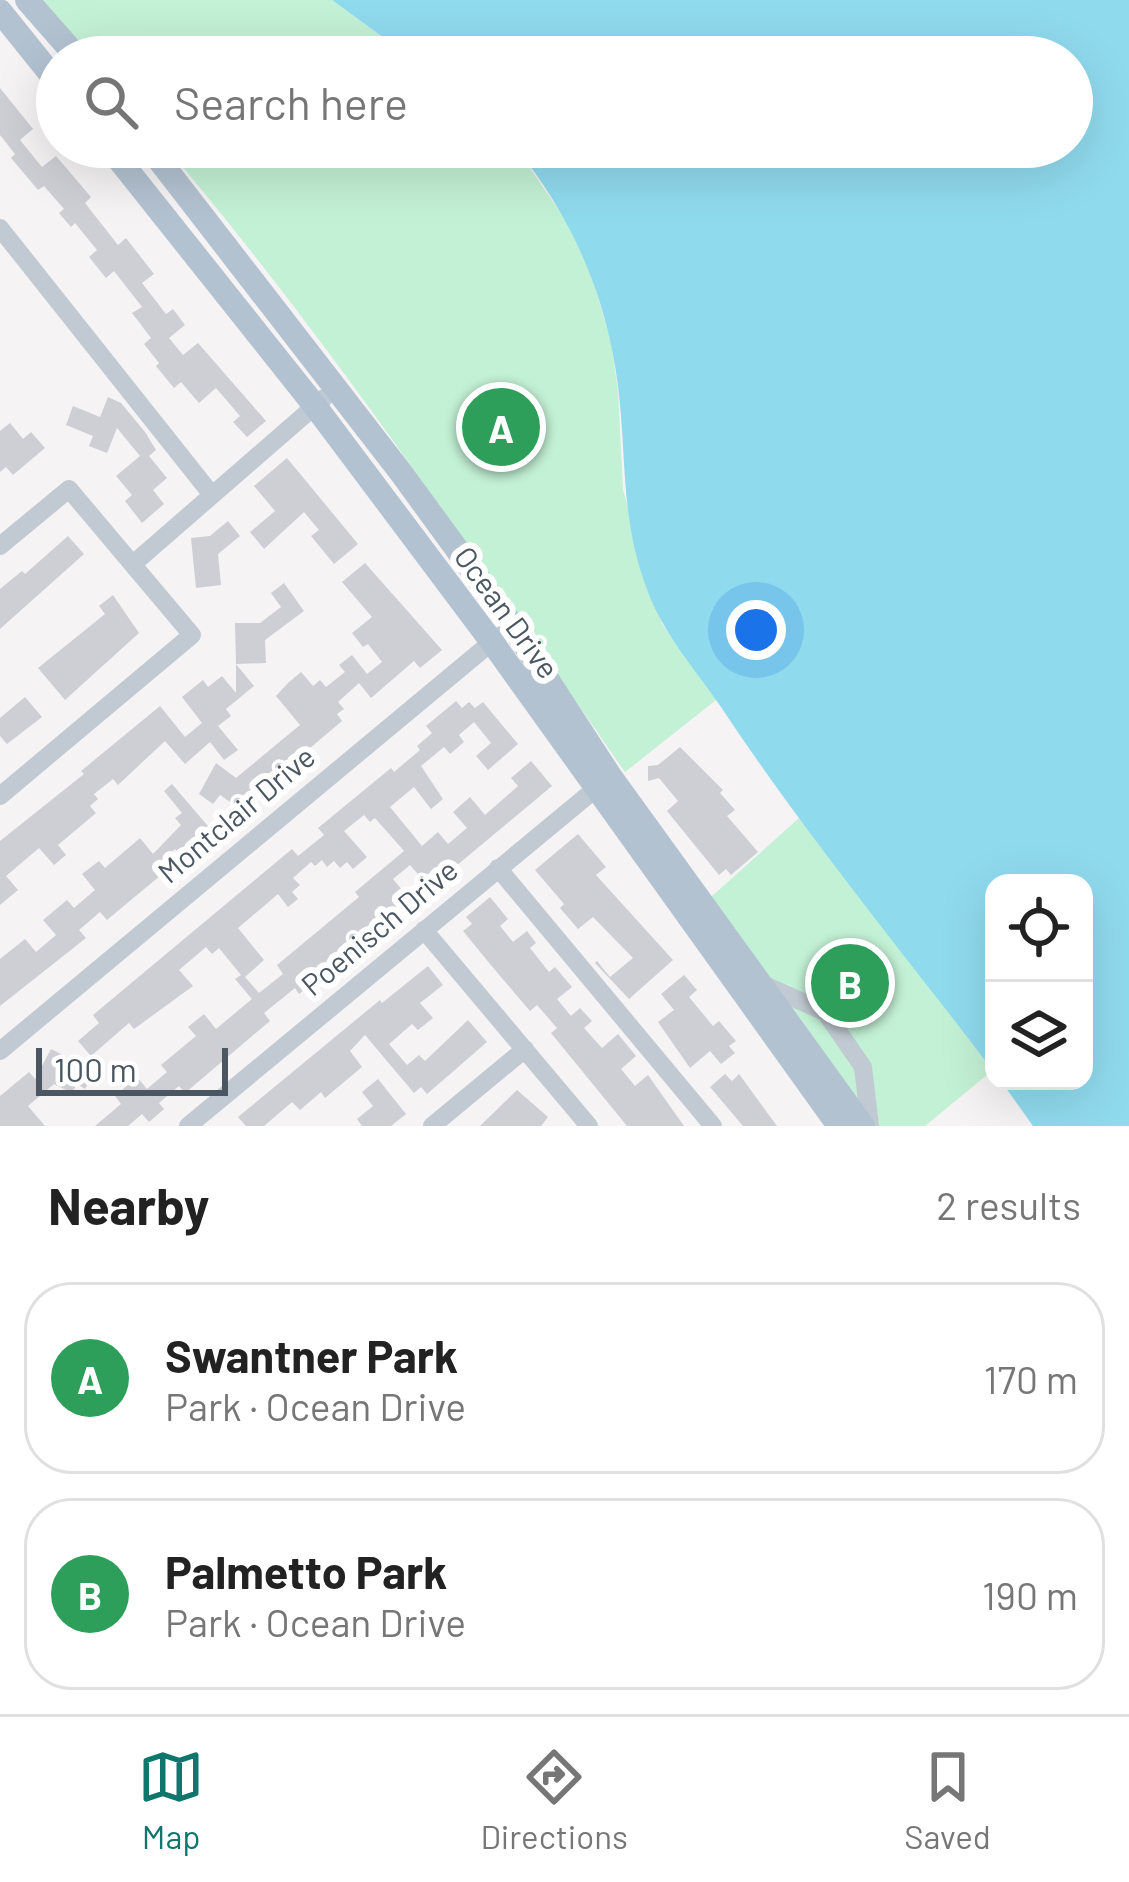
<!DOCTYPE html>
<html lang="en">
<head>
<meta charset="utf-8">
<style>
  :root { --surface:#fff; --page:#f2f2f2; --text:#222; --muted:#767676; --line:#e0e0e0; --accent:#0f766e }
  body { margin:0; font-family:Barlow,sans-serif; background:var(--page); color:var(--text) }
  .controls { position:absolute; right:36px; bottom:36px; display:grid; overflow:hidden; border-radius:24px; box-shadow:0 12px 48px #0002 }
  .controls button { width:108px; height:108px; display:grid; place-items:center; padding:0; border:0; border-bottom:3px solid var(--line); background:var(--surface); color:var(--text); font:60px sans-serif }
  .scale { position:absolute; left:36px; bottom:30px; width:192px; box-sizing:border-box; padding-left:12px; border:6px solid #4a5661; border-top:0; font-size:33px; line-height:42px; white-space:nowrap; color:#4a5661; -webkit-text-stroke:9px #fff; paint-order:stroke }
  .you { position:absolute; left:756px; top:630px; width:42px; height:42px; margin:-30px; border:9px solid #fff; border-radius:50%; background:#1a73e8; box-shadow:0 0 0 18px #1a73e833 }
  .badge { display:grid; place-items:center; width:78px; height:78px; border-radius:50%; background:var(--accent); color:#fff; font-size:39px; font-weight:700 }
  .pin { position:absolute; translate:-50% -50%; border:6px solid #fff; box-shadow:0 3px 12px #0006 }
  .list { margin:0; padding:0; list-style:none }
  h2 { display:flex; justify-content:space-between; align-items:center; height:156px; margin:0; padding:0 48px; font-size:51px }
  h2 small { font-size:39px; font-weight:400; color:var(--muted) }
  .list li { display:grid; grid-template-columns:78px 1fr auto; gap:36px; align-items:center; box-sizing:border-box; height:192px; margin:0 24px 24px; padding:0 24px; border:3px solid var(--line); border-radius:48px }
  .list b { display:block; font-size:45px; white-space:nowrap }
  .list p { margin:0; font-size:39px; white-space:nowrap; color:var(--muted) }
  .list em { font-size:39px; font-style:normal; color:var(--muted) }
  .icon { flex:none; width:66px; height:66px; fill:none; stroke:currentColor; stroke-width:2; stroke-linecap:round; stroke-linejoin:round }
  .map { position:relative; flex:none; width:1129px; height:1126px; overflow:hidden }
  .search { position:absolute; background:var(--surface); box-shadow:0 12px 48px #0002; left:36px; right:36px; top:36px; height:132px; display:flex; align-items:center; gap:30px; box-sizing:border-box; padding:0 42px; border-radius:66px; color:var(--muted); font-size:45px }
  .sheet { height:588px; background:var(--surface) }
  nav { display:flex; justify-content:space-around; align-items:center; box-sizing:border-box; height:168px; border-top:3px solid var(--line); background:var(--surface); font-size:33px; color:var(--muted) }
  nav a { display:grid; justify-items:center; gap:6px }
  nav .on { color:var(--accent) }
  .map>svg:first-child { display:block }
</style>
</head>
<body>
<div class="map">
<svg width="1129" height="1126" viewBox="0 0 1129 1126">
  <rect width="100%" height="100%" fill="#f5f3f3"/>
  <path fill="#c3f1d5" d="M42,0H332L410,57H90Z
    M166,147H515L568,223L592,277L611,341L618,391L623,490L662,624L716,700L625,772C477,560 333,344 166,147Z
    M799,818L993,1070L925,1126H878L711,897Z"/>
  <path fill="#90daee" d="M332,0H1129V1126H1033L1001,1081H1084V883H994V1072C902,951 805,834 721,707C695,669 664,635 648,592C620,520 627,459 618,386C607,297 572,216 515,147H1072V57H410Z"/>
  <path fill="#cdcfd5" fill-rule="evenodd" d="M0,88L33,129L20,140L42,167L56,156L91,197L85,203L118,245L126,238L154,274L142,283L166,314L173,309L185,325L169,338L183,355L198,343L266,421L247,437L233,422L240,416L216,388L199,403L181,382L174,388L156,366L159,363L144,344L151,338L132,313L142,307L114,271L106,278L89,257L97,250L75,223L71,227L59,213L64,209L44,186L38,190L11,158L15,154L0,135Z
    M108,397L121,403L145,432L156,450L149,456L167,478L153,490L164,504L142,523L125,501L132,495L116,476L140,456L117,428L107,453L89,446L93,436L66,425L73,406L100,417Z
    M10,423L23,439L31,432L45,448L13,475L6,467L0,472V431Z
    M287,458L358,544L334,564L311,536L319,530L304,512L264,549L250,532L275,511L254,486Z
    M228,521L240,536L218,554L221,585L196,588L191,538L210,536Z
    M68,536L84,554L0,629V589L22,571L25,574Z
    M365,563L442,650L420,668L414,661L371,698L359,683L338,702L344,709L337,714L342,721L259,791L256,786L240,809L220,795L213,804L199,794L216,763L236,778L300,725L276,696L288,683L301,672L313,686L320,680L326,687L345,672L339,665L352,655L367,674L382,662L368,644L363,647L352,633L372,617L342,582Z
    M284,583L304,611L265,640L266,663L236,664L235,623H260L281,607L271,593Z
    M113,595L139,633L65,700L38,668L105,614L99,606Z
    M236,664L254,686L226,709L231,716L218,726L238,750L224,760L210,742L185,764L165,741L118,785L113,779L94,794L98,799L90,806L96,813L58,845L66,855L54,865L39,848L6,876L18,890L0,905V841L84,774L81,771L160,706L185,737L202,723L182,697L203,680L208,687L222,676L236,693Z
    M25,697L42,717L7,744L0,736V718Z
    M456,701L462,708L469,702L475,708L483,702L518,744L488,770L476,756L491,743L474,722L459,735L464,742L450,754L444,747L421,766L443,799L431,809L414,787L390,807L422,846L438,832L448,844L467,828L453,812L470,797L485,815L518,786L511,778L531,761L552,786L438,881L432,874L424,881L410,865L393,879L411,901L355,951L349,943L327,962L332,967L299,994L295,988L264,1013L270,1021L185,1093L179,1086L159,1103L164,1109L149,1122L142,1114L128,1126H95L121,1104L115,1096L137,1077L147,1089L167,1072L161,1065L196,1036L188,1027L204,1014L216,1029L252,999L235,979L241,975L219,948L212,954L206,947L179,970L193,986L134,1029L129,1023L91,1056L78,1041L99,1023L93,1015L292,849L298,856L324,835L318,828L391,768L394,772L420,750L417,746L432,733L426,726ZM364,815L370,822L375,818L404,851L355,892L359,897L277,965L283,974L259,993L245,977L264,960L238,928L278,894L288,907L298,899L292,892L300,885L293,878L311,862L315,866L322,860L327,867L334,861L340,868L347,862L353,869L367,857L344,831Z
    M680,747L723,790L720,793L735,810L727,816L758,852L731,875L726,869L719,875L667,811L678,801L659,778L648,781V766L658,765Z
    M172,784L213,832L183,858L175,849L160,862L167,870L107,920L100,912L79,930L86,938L0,1006V959L25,939L36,952L56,935L43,920L67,900L74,908L95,890L82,874L99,861L105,868L140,838L153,854L181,825L175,818L182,813L164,791Z
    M578,834L606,867L596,875L673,960L629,999L595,963L597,961L610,977L633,958L593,917L578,929L560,908L564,904L535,870Z
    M490,897L508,919L500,926L513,942L527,931L536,943L530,948L549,972L555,967L572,987L557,999L571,1016L580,1008L592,1021L584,1028L602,1048L618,1034L636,1056L621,1069L635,1086L648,1075L684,1126H627L551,1033L557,1028L537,1005L530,1011L490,964L463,931L472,924L466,917Z
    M428,966L443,985L420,1003L433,1018L418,1030L412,1024L389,1044L407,1065L419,1055L425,1061L468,1020L487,1042L449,1075L427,1094L421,1087L414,1093L365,1035L350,1051L362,1067L325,1098L321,1092L300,1110L292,1102L264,1126H246L238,1117L380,1000L382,1003Z
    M684,975L697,990L689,997L713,1026L719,1021L736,1041L729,1046L735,1053L721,1064L710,1051L690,1068L658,1022L674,1010L661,994Z
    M51,1049L95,1071L85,1089L77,1084L72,1093L54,1084L28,1106L45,1126H0V1096L29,1072L35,1079Z
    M725,1074L732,1081L739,1074L777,1126H743L710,1087Z
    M378,1079L406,1114L391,1126H362L357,1119L373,1106L362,1092Z
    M517,1090L548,1117L541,1126H480Z"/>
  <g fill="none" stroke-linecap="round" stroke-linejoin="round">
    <path stroke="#c1cad2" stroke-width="18" d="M0,228L212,495
      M0,546L69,489L192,635L0,796
      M133,564L324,398
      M498,868L713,1126
      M424,930L589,1126
      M760,983L825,1012L863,1067L870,1126
      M0,1051L499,636
      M188,1126L605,781
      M432,1126L525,1049"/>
    <path stroke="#b3c2d1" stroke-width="24" d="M27,0L77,57
      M0,11L57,82
      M109,147L315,406L492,642L839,1126
      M149,147L402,474L512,625L610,776L863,1126"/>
  </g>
  <g text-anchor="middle" stroke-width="12" stroke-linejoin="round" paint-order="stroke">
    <g font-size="30" fill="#4a5661" stroke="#fff">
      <text transform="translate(506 613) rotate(54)" y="10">Ocean Drive</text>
      <text transform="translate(237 815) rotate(-40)" y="10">Montclair Drive</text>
      <text transform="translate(380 928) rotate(-40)" y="10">Poenisch Drive</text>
    </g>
  </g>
</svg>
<div class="controls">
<button><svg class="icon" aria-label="locate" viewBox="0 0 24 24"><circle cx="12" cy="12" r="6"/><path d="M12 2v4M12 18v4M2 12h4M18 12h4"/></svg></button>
<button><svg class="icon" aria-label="layers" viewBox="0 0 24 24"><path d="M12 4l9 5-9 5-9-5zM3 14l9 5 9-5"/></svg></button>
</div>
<div class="scale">100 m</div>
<div class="you"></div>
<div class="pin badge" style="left:501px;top:427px;background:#2e9e5b">A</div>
<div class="pin badge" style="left:850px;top:983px;background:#2e9e5b">B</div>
<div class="search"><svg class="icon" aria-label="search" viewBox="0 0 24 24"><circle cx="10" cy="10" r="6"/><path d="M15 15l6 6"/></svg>Search here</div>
</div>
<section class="sheet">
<h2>Nearby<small>2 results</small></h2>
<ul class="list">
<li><span class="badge" style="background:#2e9e5b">A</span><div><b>Swantner Park</b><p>Park · Ocean Drive</p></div><em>170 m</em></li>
<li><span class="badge" style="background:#2e9e5b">B</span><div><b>Palmetto Park</b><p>Park · Ocean Drive</p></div><em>190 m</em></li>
</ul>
</section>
<nav>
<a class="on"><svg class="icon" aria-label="map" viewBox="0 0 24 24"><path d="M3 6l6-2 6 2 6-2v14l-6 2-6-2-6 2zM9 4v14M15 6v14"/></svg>Map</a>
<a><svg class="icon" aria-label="directions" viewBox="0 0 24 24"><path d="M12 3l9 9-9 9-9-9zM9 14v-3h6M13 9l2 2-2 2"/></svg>Directions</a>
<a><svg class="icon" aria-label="saved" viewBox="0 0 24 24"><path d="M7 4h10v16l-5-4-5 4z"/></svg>Saved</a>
</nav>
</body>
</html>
